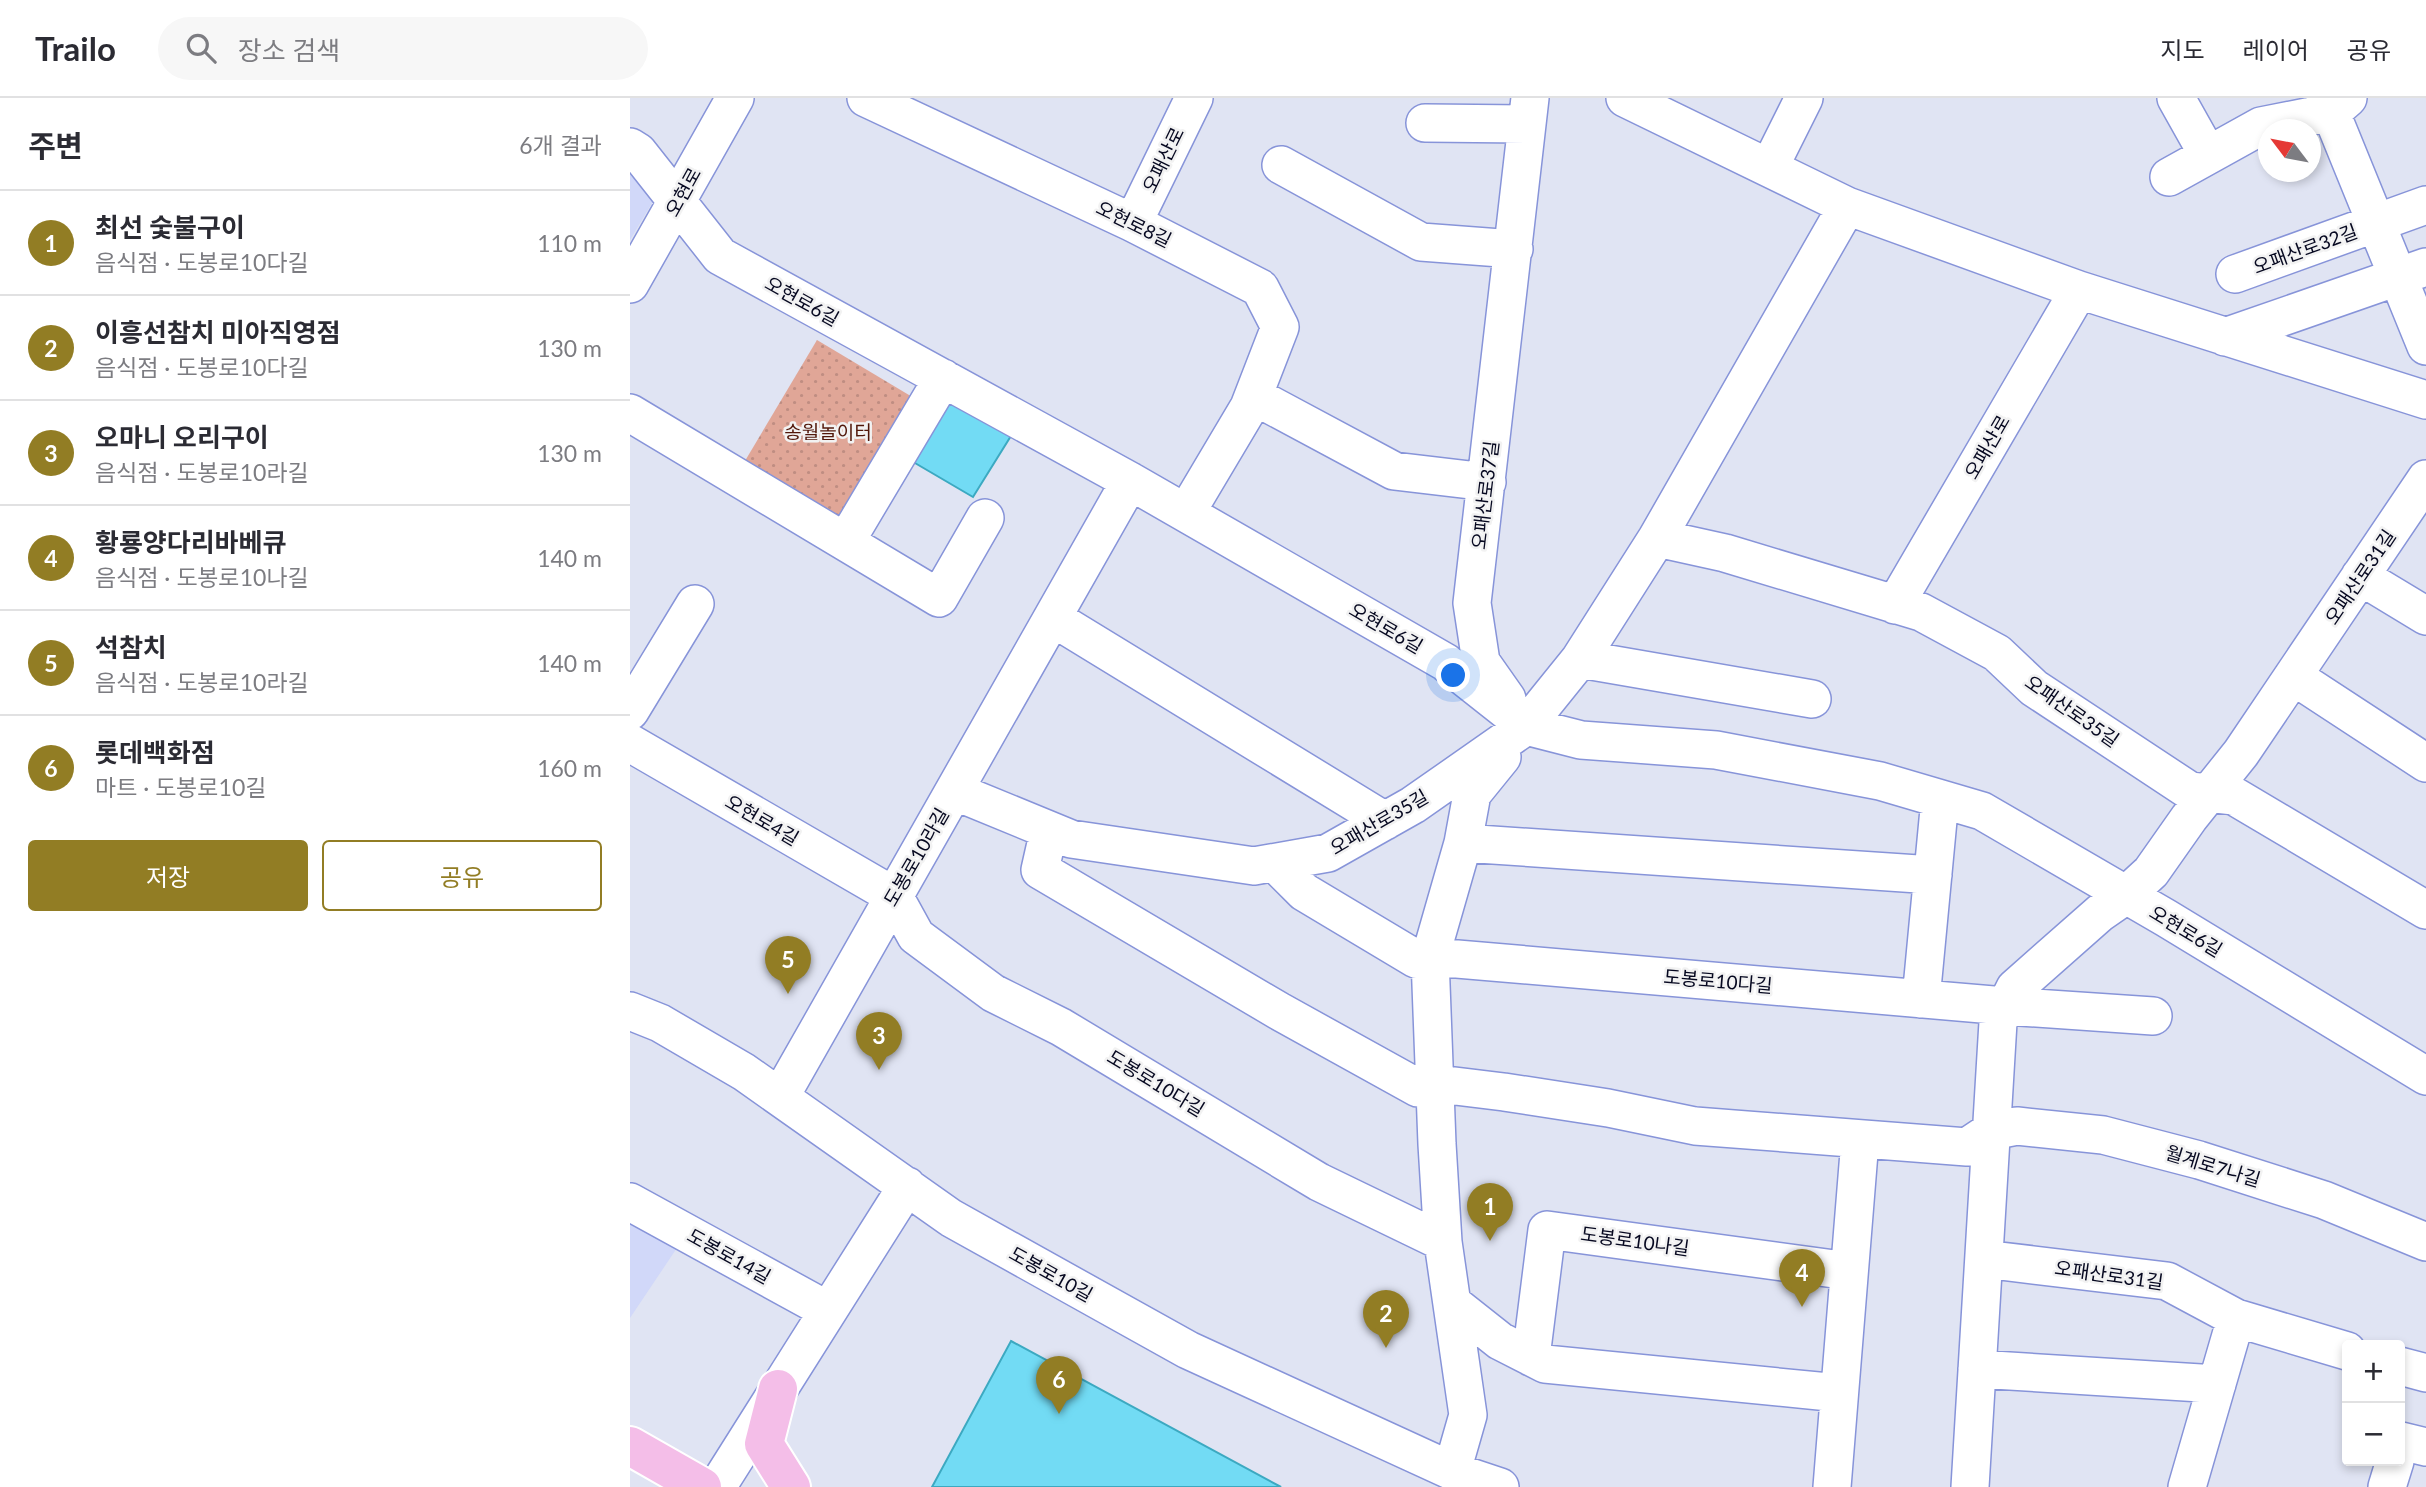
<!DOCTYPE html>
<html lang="ko">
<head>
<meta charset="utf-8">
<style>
  :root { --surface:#fff; --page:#f7f7f7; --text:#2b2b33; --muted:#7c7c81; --line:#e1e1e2; --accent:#927d24 }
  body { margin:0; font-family:Lato,"Noto Sans KR",sans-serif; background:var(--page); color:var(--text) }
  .controls { position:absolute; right:21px; bottom:21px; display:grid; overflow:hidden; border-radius:7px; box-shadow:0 4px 10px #0003 }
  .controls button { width:63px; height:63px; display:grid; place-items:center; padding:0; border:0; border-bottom:2px solid var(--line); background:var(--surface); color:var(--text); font:35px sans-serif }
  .compass { position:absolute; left:1628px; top:21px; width:63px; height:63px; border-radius:50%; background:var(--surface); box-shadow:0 4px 10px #0003; rotate:302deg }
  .you { position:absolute; left:824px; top:578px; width:24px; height:24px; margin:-18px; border:5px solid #fff; border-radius:50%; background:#1a73e8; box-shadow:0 0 0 10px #1a73e833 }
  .badge { display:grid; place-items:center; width:46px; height:46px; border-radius:50%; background:var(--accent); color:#fff; font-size:23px; font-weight:700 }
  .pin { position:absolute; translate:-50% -58px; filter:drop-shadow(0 2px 4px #0008) }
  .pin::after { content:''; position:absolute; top:37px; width:24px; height:21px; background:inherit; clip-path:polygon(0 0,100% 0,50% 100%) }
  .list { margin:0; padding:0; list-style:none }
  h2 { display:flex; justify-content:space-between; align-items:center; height:91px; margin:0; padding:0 28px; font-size:30px }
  h2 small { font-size:23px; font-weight:400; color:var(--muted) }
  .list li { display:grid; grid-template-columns:46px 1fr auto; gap:21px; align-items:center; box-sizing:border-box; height:105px; padding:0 28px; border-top:2px solid var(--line) }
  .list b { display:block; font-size:26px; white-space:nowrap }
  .list p { margin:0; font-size:23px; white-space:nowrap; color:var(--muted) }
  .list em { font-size:23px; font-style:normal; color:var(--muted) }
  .actions { display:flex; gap:14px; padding:21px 28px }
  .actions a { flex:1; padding:16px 0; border:2px solid var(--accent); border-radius:7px; text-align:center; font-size:24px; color:var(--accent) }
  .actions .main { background:var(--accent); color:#fff }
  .icon { flex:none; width:38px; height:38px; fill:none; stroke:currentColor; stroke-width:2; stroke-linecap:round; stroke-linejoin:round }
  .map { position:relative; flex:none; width:1796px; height:1389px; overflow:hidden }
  header { display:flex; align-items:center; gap:42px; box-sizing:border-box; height:98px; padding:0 35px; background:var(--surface); border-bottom:2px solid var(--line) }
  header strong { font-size:33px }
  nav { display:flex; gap:38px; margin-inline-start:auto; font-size:24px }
  .search { width:490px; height:63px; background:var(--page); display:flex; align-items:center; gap:18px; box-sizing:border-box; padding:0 24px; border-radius:38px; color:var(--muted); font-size:26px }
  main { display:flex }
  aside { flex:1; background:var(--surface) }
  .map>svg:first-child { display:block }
</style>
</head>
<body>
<header>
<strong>Trailo</strong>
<div class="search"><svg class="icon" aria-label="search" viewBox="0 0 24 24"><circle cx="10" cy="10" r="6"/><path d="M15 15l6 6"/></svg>장소 검색</div>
<nav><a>지도</a><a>레이어</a><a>공유</a></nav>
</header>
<main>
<aside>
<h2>주변<small>6개 결과</small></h2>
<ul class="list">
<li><span class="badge">1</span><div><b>최선 숯불구이</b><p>음식점 · 도봉로10다길</p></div><em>110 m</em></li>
<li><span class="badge">2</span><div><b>이흥선참치 미아직영점</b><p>음식점 · 도봉로10다길</p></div><em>130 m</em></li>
<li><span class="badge">3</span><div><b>오마니 오리구이</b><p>음식점 · 도봉로10라길</p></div><em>130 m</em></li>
<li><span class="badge">4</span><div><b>황룡양다리바베큐</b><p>음식점 · 도봉로10나길</p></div><em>140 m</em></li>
<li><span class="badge">5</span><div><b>석참치</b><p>음식점 · 도봉로10라길</p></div><em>140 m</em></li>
<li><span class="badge">6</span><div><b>롯데백화점</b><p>마트 · 도봉로10길</p></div><em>160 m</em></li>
</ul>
<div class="actions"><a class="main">저장</a><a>공유</a></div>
</aside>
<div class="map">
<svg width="1796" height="1389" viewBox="0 0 1796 1389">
  <defs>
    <pattern id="green-dots" width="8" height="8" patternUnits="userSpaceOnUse" patternTransform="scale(1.75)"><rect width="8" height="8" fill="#e0a697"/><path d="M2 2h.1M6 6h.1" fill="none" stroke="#bf8d82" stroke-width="1.8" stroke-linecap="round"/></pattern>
  </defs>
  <rect width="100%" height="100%" fill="#e0e4f3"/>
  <path fill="#d1d8f9" d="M0,71L25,100L0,142Z
    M0,1108L57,1135L0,1220Z"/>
  <path fill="url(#green-dots)" d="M187,242L284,300L203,434L109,373Z"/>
  <path fill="#72dbf4" stroke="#3ca9c1" stroke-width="2" d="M314,290L384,333L343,399L273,358Z
    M381,1243L651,1389H302Z"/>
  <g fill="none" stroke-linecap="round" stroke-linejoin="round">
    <defs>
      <path id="minor" d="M236,0L503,125L630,190L650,229L619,309L556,415
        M995,0L1217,108L1449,192L1796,302
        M1546,0L1578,57
        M1695,0L1796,248
        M795,25L897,26
        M0,49L8,54L90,158L500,383L815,564L896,628L951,642L1086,652L1250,683L1352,713L1536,820L1796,978
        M651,67L791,144L884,151
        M1139,70L1174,0
        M1539,79L1631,28L1702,14L1718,0
        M503,125L564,0
        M1605,176L1796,107
        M0,186L105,0
        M1595,239L1796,169
        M624,298L764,373L857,384
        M0,315L309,500L355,420
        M1027,440L1095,455L1291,514L1367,555L1404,590L1560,693L1604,698L1796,812
        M216,443L313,280
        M1730,478L1796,518
        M1265,507L1449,192
        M423,520L755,723
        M950,561L1182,601
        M1663,578L1796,665
        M877,601L851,564L842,505L900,0
        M0,613L65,506
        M0,645L264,798L286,838L363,895L431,929L689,1084L813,1144
        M324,693L441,741L624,768L698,755L783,707L896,628L950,561L1027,440L1217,108
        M419,732L410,772L649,913L788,990L825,988L874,994L978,1010L1065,1028L1337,1049L1361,1033L1387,1028L1473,1037L1569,1062L1694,1102L1796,1144
        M833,745L1303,777
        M645,765L674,794L786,861H827L1375,908L1523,918
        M1291,901L1310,701
        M0,913L30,925L114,974L321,1120L558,1252L822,1373L870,1389
        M150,999L500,383
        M0,1104L197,1212
        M1354,1161L1537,1183L1606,1220L1717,1253
        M822,1205L870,1243L915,1266L1209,1295
        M901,1259L917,1132L1219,1173
        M1770,1268L1796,1275
        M1347,1271L1587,1286
        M1770,1347L1771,1343L1796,1349
        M822,1373L838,1317L813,1144L807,1046L800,860L833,745L842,696L872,659
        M87,1389L277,1088
        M1202,1389L1230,1042
        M1340,1389L1368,924L1385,890L1470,815L1496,797L1521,774L1559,720L1611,655L1796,381
        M1557,1389L1606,1220
        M1757,1389L1765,1363"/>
      <path id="major" d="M148,1291L134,1346L161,1389
        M0,1348L72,1389"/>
    </defs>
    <use href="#minor" stroke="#8794d9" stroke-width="40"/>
    <use href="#major" stroke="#fff" stroke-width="42"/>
    <use href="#minor" stroke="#fff" stroke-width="37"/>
    <use href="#major" stroke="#f4bee8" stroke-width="38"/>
  </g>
  <g text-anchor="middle" stroke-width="5" stroke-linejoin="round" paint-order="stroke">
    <g font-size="19" fill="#060820" stroke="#f2f2f2">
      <text transform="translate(533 62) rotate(-64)" y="7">오패산로</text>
      <text transform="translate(53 94) rotate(-61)" y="7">오현로</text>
      <text transform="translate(504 126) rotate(26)" y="7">오현로8길</text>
      <text transform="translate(1675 151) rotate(-20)" y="7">오패산로32길</text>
      <text transform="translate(172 203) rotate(29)" y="7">오현로6길</text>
      <text transform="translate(1357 349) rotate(-60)" y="7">오패산로</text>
      <text transform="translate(855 397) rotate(-83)" y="7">오패산로37길</text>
      <text transform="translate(1730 479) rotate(-56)" y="7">오패산로31길</text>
      <text transform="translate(756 530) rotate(30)" y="7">오현로6길</text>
      <text transform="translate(1442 613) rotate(35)" y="7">오패산로35길</text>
      <text transform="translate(132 722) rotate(30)" y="7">오현로4길</text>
      <text transform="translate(749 724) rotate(-30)" y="7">오패산로35길</text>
      <text transform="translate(286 759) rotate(-60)" y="7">도봉로10라길</text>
      <text transform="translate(1556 833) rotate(31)" y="7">오현로6길</text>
      <text transform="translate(1088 883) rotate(5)" y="7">도봉로10다길</text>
      <text transform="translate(526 985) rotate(31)" y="7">도봉로10다길</text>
      <text transform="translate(1583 1068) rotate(17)" y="7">월계로7나길</text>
      <text transform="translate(1005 1143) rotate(8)" y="7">도봉로10나길</text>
      <text transform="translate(99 1158) rotate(29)" y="7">도봉로14길</text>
      <text transform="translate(421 1176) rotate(29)" y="7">도봉로10길</text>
      <text transform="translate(1479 1177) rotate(8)" y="7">오패산로31길</text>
    </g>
    <g font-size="19" fill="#511709" stroke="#f2f2f2">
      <text x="198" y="341">송월놀이터</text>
    </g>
  </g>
</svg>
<div class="controls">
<button>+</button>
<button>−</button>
</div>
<svg class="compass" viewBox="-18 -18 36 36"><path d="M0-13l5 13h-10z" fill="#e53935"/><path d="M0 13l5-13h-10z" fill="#7c7c81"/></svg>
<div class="you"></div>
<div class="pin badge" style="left:860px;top:1143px">1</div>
<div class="pin badge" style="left:756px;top:1250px">2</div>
<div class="pin badge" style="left:249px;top:972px">3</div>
<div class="pin badge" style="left:1172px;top:1209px">4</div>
<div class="pin badge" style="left:158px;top:896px">5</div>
<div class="pin badge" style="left:429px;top:1316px">6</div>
</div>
</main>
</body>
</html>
